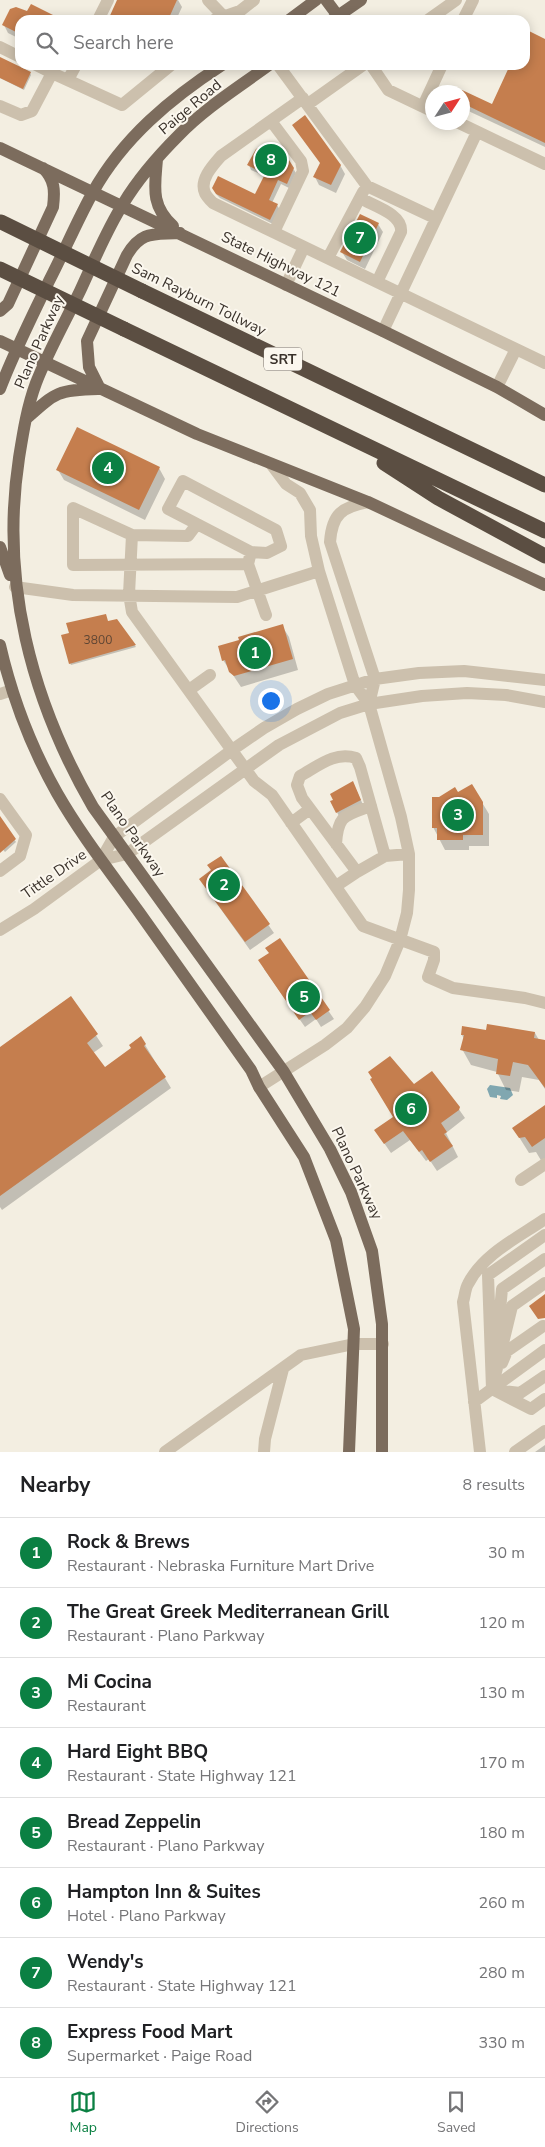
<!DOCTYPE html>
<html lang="en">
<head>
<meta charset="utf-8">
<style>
  :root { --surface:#fff; --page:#f2f2f2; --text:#202124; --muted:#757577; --line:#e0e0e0; --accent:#0b8043 }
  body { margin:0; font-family:"Nunito Sans",sans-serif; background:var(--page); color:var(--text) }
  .compass { position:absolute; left:425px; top:85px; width:45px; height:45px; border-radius:50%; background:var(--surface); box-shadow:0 2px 12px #0003; rotate:54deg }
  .you { position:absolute; left:270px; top:700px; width:18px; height:18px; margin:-12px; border:4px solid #fff; border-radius:50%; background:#1a73e8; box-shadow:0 0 0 8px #1a73e833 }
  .badge { display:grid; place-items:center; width:32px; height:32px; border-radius:50%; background:var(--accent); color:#fff; font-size:16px; font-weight:700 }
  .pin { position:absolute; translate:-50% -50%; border:2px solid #fff; box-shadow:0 1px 5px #0006 }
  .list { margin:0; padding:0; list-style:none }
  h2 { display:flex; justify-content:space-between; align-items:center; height:65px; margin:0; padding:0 20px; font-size:21px }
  h2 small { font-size:16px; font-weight:400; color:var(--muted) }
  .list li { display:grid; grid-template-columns:32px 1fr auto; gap:15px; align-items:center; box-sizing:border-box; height:70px; padding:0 20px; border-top:1px solid var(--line) }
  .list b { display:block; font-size:19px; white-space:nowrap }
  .list p { margin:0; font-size:16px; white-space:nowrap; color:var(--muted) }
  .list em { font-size:16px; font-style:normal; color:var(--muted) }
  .icon { flex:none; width:28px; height:28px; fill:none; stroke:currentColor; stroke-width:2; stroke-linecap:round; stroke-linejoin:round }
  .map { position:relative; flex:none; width:545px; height:1452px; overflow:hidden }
  .search { position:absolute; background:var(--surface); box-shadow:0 2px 12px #0003; left:15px; right:15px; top:15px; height:55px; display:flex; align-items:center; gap:12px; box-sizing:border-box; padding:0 18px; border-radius:15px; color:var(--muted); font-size:19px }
  .sheet { height:625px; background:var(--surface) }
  nav { display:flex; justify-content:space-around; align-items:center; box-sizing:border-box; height:70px; border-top:1px solid var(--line); background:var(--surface); font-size:14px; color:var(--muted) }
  nav a { display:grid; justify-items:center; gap:2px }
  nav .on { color:var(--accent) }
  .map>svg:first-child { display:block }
</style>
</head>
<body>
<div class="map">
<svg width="545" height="1452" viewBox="0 0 545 1452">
  <rect width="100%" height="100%" fill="#f3eee1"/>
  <path fill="#80a7b0" d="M490,1085L510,1088L513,1095L507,1100L500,1099L501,1096L497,1095V1098L490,1097L487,1089Z"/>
  <path fill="#0003" d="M119,0H178L182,7L176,20H109Z
    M11,10L56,20H20V39L8,33L4,25Z
    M525,36L545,40V147L462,108V92H456L458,89L493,106L512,65H525Z
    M0,58L30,73L31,75L24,90L0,78Z
    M143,65H157L155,70Z
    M283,153L296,173L289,188L281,184L272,203L277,205L280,210L273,224L220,198L217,195L214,190L256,195L265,176L251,170L249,165Z
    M340,165L345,174L336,193L319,185L315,177Z
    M378,224L383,232L365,269L347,260L342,252Z
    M159,468L165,479L145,520L64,480L58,470Z
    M116,621L136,647L71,665L70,663L108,622Z
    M282,626L289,637L298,670L241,687L223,660Z
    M353,783L365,809L342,821L331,802Z
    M472,786L489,814V846H469V850H445L433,827L439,798L458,794Z
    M0,819L16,842L5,852L0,846Z
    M221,857L274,933L250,950L205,887Z
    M279,939L334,1019L321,1027L316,1019L305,1027L264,969L270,953Z
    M71,998L103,1046L93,1053L104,1069L133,1048L141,1038L171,1088L2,1210L0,1207V1049Z
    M487,1031L535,1033L539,1040L545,1044V1089L539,1080L522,1077L519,1092L506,1090L497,1072L471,1065L462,1049L464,1039L462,1035Z
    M413,1085L458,1108L465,1118L446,1133L458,1157L437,1171L429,1159L426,1161L410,1140L391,1153L382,1140Z
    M545,1106V1160L542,1162L536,1152L529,1153L514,1129Z
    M545,1445V1452H535Z"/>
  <path fill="#c57e4e" d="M117,0H177L168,20H108Z
    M31,4L63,20H20V34L2,25L10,9L16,7L27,11Z
    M525,29L545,39V143L462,103V90L492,104L510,65H525Z
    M0,57L31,72L23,89L0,78Z
    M305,115L341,165L331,185L313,177L320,163L292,125Z
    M268,144L284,152L294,168L287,184L278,180L269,200L278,204L270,220L216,194L212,188L218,176L255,194L265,174L247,165L256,149Z
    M360,214L379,223L360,262L340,252Z
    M77,427L160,467L139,510L56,470Z
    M106,614L108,621L117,619L136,645L69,664L61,635L69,633L66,623Z
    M283,624L293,659L234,676L229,672L225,660L222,661L218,646L239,640L238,637Z
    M353,781L361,800L336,813L330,801L333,800L330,794Z
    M472,784L483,802V835H463V840H437V828H432V797H439L455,787L458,792Z
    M0,816L16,839L0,853Z
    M221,856L270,924L245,942L199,879L211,870L207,865Z
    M280,938L330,1010L316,1020L310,1012L299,1020L258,960L269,953L265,948Z
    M71,996L98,1034L87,1043L105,1067L131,1048L129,1045L141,1036L146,1044L144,1046L166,1077L0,1196V1047Z
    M487,1024L535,1032L534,1038L545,1040V1088L528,1065L513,1062L510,1076L496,1074L498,1059L460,1050L464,1035H461L462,1026L486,1030Z
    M390,1056L414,1084L432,1071L460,1107L459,1110L441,1123L447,1132L444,1134L453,1146L430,1162L422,1150L419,1152L403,1131L384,1144L374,1130L393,1117L370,1079L372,1078L368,1072Z
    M545,1105V1138L532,1147L525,1137L519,1138L512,1128Z
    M545,1294V1318L538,1319L529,1306Z"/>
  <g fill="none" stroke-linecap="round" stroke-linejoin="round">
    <path stroke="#ccc0ad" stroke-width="12" d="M208,0L227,20
      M98,20L108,0
      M214,20L240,11L254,0
      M428,20L456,0
      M463,20L473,0
      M0,47L20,57
      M36,65L52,73
      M278,65L367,186L435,218
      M371,65L388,90L432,111
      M68,80L76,65
      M303,98L221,156C213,165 199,180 205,193C206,196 210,200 213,203L545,363
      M308,104L363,65
      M0,106L21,115L32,111L52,73L122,105L171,65
      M423,106L442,65
      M271,121L301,161L303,171L274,232
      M457,122L545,164
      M360,198C374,206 403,214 401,232L377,282
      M328,258L363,192
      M286,285L304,247
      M383,331L477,132
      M497,387L516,349
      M183,481L276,530L281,546L267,553L251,552L168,509Z
      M368,502C342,507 332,514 330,542L375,679L369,704
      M197,524L188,536L132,535L73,508V565L248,564L251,552
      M132,535L129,594L132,612L254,781L272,795L363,926L434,952V960L428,977L453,988L525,998L545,1003
      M248,564L266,615
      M15,587L73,595L237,597L319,571
      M189,690L210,675
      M0,694L12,690
      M0,799L26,835L20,856L0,871
      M291,823L310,809
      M336,844C338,814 345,816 371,806
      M385,856L357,872L302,798L297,785L300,776C318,766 335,751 356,758L360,767L385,856L409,854
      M101,860L114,837L232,750L264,728L297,709L328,694L375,679L419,673L464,671L545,680
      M336,886L357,872
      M0,930L34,909L101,860L127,854L279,745L340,713L369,704L422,696L467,693L506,695L545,702
      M259,1087L325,1045L347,1028L365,1007L385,976L400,940L407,913L409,890V854L401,817L369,704L355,685L319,571L311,536L310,510L300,493L286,484L271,464
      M521,1180L545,1164
      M497,1342L502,1289L545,1259
      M502,1363L507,1351L543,1326
      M496,1372L512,1306L545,1283
      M492,1389L488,1275L545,1235
      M492,1389L531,1409L545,1399
      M504,1391L520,1393L545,1376
      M474,1402L545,1350
      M165,1452L301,1355L354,1344H383
      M264,1452L265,1439L283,1369
      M480,1452L463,1302C465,1296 465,1289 468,1284C483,1254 519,1237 545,1219
      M515,1452L545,1431"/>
    <path stroke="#7c6c5d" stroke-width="12" d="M326,0L338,16
      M289,20L316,0
      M332,20L361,0
      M269,65C239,87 205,108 179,135C158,156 138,179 123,204C106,231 93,263 80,291C65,322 48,352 36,383C27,407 23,433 19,458C0,581 31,700 93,807L284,1072L330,1149L351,1192L372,1251L382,1324V1452
      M0,148L383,331L497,387L545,415
      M157,159C155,186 150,205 173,226
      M0,311L8,304L53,207C55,191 55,180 43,168
      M0,341L197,434L368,502L545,585
      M0,389C14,352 32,317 49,281C64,252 77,221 93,192C123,138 171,98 222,65
      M100,389L89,367L87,341L127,255C142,230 154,235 180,233
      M27,418C56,392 58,390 98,389
      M0,547L10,575
      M0,645C12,697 31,747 57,793C81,835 111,873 139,912C176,965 214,1017 251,1070L259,1087L304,1157L336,1240L354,1329L349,1452"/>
    <path stroke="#5b4e42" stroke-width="15" d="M142,291L545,485
      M124,329L545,531
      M384,463L438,498L545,556"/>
    <path stroke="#5b4e42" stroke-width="15" d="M1,222L142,291
      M0,269L124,329"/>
  </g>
  <g text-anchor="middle" stroke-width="4" stroke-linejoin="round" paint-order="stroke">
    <g font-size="12" fill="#5d4534">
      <text x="98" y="644">3800</text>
    </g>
    <rect fill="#fbf7ee" stroke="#746d66" stroke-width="1" x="264" y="347.5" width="38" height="23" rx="4"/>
    <g font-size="14" font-weight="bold" fill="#3a322b">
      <text x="283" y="364">SRT</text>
    </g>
    <g font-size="15" fill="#3a322b" stroke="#fbf7ee">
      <text transform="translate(190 107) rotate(-40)" y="5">Paige Road</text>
      <text transform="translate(281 264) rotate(26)" y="5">State Highway 121</text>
      <text transform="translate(199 299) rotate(26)" y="5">Sam Rayburn Tollway</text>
      <text transform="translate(39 342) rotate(-66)" y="5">Plano Parkway</text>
      <text transform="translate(133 834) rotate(55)" y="5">Plano Parkway</text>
      <text transform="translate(54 874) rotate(-35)" y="5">Tittle Drive</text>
      <text transform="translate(357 1173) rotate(65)" y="5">Plano Parkway</text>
    </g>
  </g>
</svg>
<svg class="compass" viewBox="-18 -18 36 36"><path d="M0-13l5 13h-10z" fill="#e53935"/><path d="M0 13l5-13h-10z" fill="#757577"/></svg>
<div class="you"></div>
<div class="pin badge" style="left:255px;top:653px">1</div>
<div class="pin badge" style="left:224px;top:885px">2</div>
<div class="pin badge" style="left:458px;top:815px">3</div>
<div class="pin badge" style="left:108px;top:468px">4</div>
<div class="pin badge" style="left:304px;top:997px">5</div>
<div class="pin badge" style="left:411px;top:1109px">6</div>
<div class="pin badge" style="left:360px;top:238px">7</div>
<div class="pin badge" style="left:271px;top:160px">8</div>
<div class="search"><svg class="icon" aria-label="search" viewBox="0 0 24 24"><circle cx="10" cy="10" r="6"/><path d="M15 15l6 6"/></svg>Search here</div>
</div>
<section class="sheet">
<h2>Nearby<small>8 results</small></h2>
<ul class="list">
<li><span class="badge">1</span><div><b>Rock &amp; Brews</b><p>Restaurant · Nebraska Furniture Mart Drive</p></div><em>30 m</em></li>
<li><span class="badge">2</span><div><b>The Great Greek Mediterranean Grill</b><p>Restaurant · Plano Parkway</p></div><em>120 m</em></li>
<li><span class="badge">3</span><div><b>Mi Cocina</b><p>Restaurant</p></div><em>130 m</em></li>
<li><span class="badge">4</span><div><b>Hard Eight BBQ</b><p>Restaurant · State Highway 121</p></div><em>170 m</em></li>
<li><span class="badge">5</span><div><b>Bread Zeppelin</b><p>Restaurant · Plano Parkway</p></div><em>180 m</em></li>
<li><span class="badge">6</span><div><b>Hampton Inn &amp; Suites</b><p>Hotel · Plano Parkway</p></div><em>260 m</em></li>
<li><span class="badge">7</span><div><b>Wendy's</b><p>Restaurant · State Highway 121</p></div><em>280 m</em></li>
<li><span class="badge">8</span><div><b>Express Food Mart</b><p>Supermarket · Paige Road</p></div><em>330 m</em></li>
</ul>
</section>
<nav>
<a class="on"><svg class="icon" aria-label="map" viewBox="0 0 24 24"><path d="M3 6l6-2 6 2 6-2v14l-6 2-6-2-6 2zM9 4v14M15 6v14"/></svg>Map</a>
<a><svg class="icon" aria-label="directions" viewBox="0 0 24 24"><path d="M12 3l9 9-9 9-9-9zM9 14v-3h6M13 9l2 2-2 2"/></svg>Directions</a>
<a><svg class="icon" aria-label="saved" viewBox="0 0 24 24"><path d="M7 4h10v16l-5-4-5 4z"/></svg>Saved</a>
</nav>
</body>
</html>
